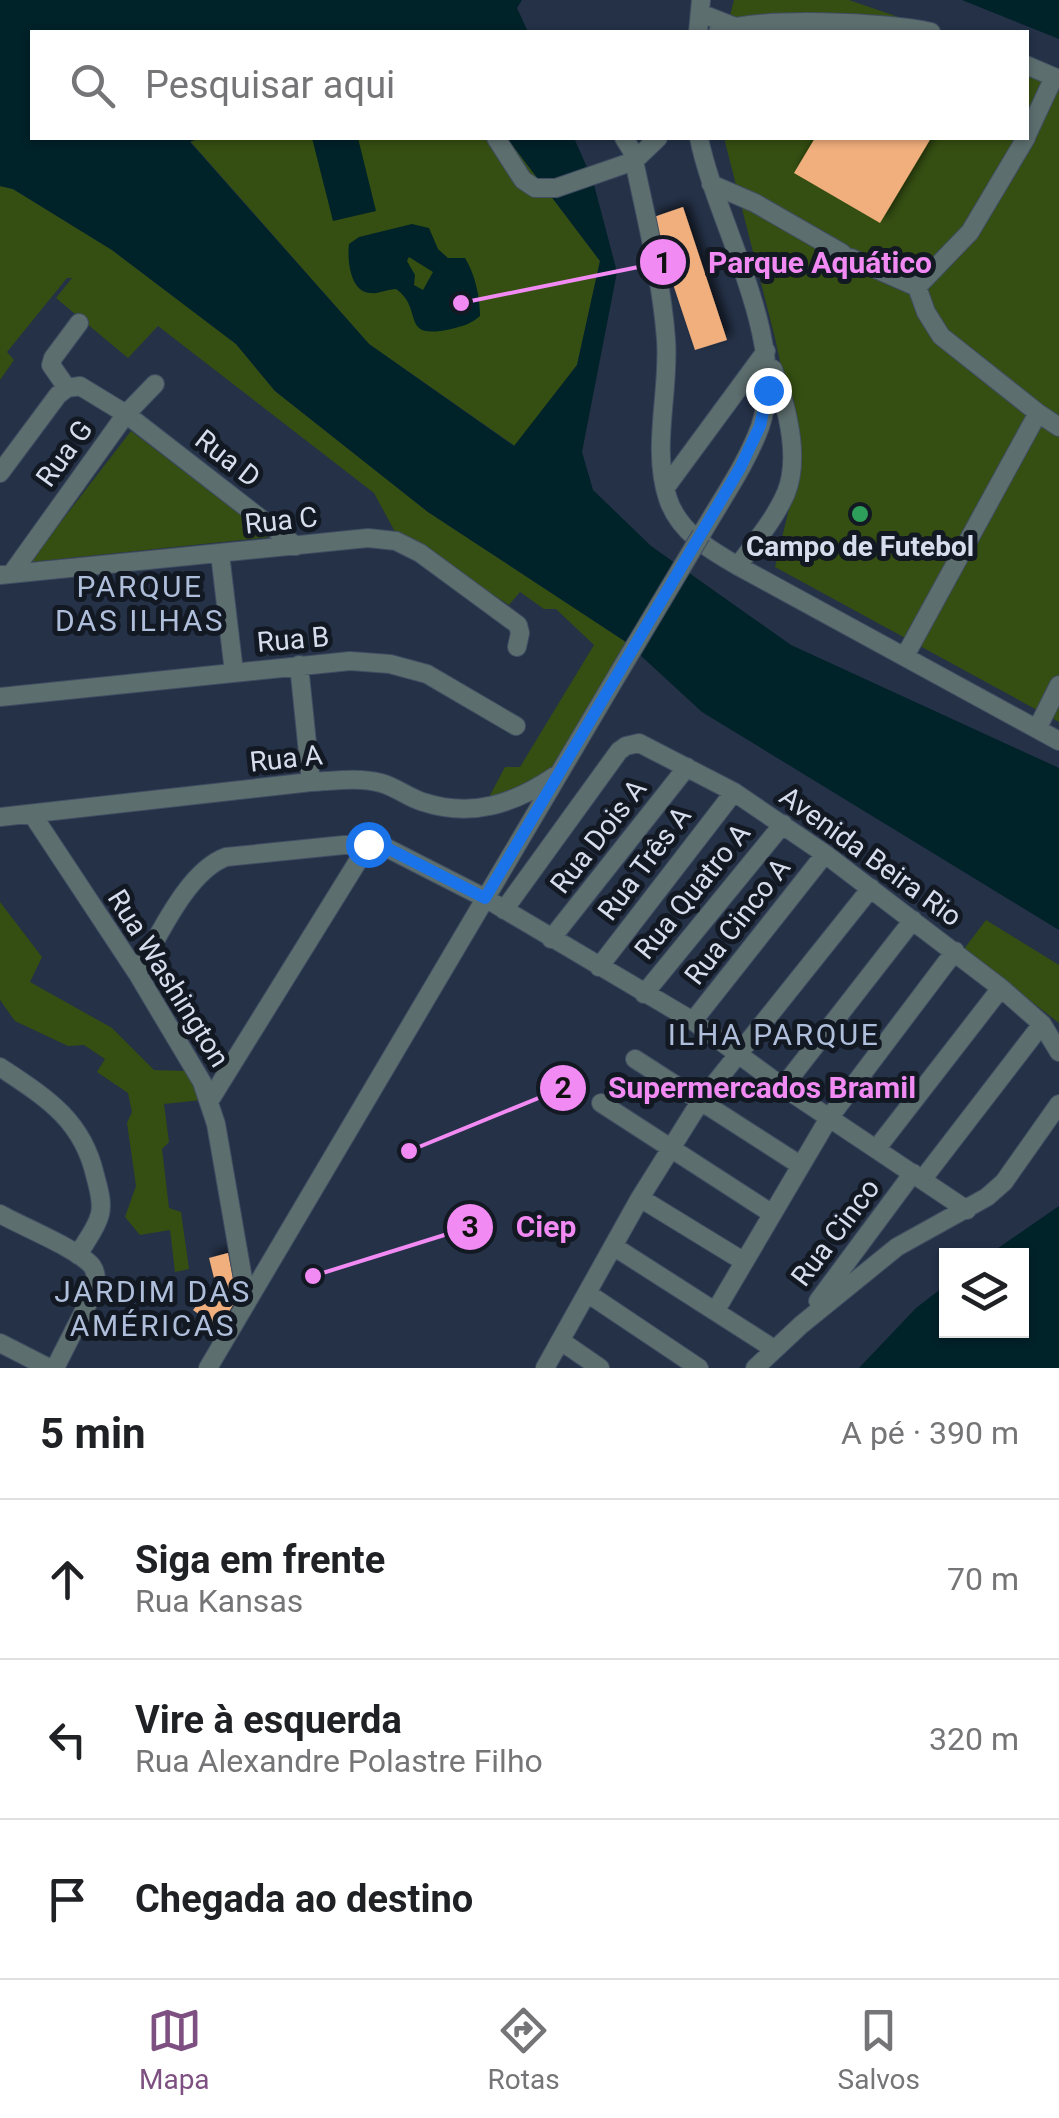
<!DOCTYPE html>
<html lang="pt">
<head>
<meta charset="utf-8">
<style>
  :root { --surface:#fff; --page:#f6f6f6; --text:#202124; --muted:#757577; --line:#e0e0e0; --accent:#7e5081 }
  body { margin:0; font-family:Roboto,sans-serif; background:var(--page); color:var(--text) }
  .controls { position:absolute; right:30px; bottom:30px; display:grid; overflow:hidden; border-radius:0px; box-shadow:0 2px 8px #0004 }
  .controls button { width:90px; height:90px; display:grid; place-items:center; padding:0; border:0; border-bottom:2px solid var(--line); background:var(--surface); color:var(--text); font:50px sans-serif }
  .stop { position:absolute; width:30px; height:30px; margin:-22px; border:8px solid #1a73e8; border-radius:50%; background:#fff }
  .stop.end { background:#1a73e8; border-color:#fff; box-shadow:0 2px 10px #0008 }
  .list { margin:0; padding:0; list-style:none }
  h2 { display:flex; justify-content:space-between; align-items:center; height:130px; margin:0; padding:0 40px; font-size:42px }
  h2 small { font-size:32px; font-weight:400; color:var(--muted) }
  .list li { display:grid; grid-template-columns:65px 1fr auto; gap:30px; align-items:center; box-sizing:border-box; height:160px; padding:0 40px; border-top:2px solid var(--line) }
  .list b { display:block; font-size:38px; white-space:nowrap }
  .list p { margin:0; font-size:32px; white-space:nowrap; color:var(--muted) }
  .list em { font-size:32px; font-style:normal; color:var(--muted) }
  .icon { flex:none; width:55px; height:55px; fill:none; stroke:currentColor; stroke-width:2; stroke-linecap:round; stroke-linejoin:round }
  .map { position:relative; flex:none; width:1059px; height:1368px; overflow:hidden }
  .search { position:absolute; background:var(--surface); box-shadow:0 2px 8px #0004; left:30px; right:30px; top:30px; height:110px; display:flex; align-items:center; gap:25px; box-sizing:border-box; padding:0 35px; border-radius:0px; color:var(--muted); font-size:38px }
  .sheet { height:610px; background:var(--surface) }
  nav { display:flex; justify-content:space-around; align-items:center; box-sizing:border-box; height:140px; border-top:2px solid var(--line); background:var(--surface); font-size:28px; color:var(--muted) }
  nav a { display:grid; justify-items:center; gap:5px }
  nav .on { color:var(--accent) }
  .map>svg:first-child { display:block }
</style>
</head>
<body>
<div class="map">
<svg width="1059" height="1368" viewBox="0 0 1059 1368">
  <defs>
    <filter id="shadow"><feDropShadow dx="5.5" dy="-5.5" stdDeviation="5" flood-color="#0009"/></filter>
  </defs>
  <rect width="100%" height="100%" fill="#243147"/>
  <path fill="#354f12" d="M734,0H849L942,32H726Z
    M1027,62L1059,73V722L775,567L801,459L775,338L724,138H1026Z
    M200,138H507L600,261L577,365L515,446L369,344L190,141Z
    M0,186L13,189L112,250L236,344L275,391L428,512L626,642L554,767L537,781L487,801L505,767H520L594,645L556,609H544L520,592L509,605L394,530L374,493L158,326L128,358L56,298L72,278H67L7,352L14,360L0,380Z
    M131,431L270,537L30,562Z
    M0,902L42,957L30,982L112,1028L154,1070L188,1071L202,1100L164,1104L169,1142L162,1149L169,1208L181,1212L189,1269L175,1272L170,1230L140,1235L125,1217L136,1186L127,1123L132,1112L128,1093L97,1072L105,1059L84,1045L68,1046L15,1021L0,1000Z
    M986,920L1059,965V1023L964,949Z"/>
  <path fill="#002229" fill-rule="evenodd" d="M0,0H522L517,8L528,32H32V138H200L190,142L369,344L514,446L577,365L600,261L507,138H574L593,181L617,272L582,452L593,490L651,546L791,645L1059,768V930L702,712L626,642L428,512L275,391L236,344L112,250L13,189L0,186Z
    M962,0H1059V39Z
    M312,138H358L376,211L333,221Z
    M412,224L429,228L438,249L448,258H465C475,274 480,297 480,316C471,324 463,326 451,329C398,341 425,309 396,289C388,289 379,294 371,293C350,293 347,259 349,244L359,237ZM409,257L433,272L423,290L414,285L415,275L407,261Z
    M1059,1206V1368H859L916,1308L946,1285V1330H1022V1256L988,1255Z"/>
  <path fill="#f1af7d" filter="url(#shadow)" d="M815,138H931L880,223L794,173Z
    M683,207L727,340L695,350L651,218Z
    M228,1253L237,1298L216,1334L201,1322L204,1318L193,1310L203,1298L209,1301L217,1290L209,1258Z"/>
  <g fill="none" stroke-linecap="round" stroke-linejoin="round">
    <defs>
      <path id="minor" d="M700,13L733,26
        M698,32L701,0
        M718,32C757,16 888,22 931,32
        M1026,65L1059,79
        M1026,137L1054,77
        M496,138L523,180L535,188H556L634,161L658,138
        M624,138L632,151C645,214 661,275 666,339C670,391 651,448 668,499C679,532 710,550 738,566L1059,741
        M699,138C716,223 790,342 760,427C746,465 721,500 701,535
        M711,184L755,203L842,253
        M851,258L917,287L970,232L1026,138
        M67,388L51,365L53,358L79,323
        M1038,413L1059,427
        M0,473L58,395L67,388L80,386L126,414L296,546
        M666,487L766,351
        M220,554L234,672
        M738,566C754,543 775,519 786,493C801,456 786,404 773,369
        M12,573L126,414L155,384
        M0,575L368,538L396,541L420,553L518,625L520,633L517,647
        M905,656L1038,413L941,336L926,312L917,287
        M299,665L311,782
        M0,697L350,661L390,664L427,674L516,726
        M1037,729L1059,685
        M32,814L137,973L202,1082L216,1124L247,1302
        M0,817L311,782C334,781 358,777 381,783C396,787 409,798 423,802C472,818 514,804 555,776
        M504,910L619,751L626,746L639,743L734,792L825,854L1001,988L1042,1024L1059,1052
        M551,939L687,767
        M599,967L734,792
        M137,973C158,938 187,871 226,857L344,845H368L389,849L485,898L693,1021L783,1087L967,1210
        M644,994L783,824
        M693,1021L825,854
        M635,1059L800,1165
        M0,1067C45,1097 82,1119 95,1175C98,1187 103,1201 100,1214C97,1228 85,1242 78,1255
        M783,1087L913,920
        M210,1100L368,845
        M601,1103L771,1213
        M877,1148L1001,988
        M922,1180L1042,1024
        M640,1198L743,1261
        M0,1214C21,1226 78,1249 92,1266C97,1273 96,1281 95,1289L55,1368
        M613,1246L774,1349
        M587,1293L699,1368
        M818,1301L913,1173
        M716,1310L829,1118L955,951
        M561,1341L600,1368
        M0,1343L49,1368
        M208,1368L618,674
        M545,1368L640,1198L700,1102L871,888
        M755,1368L801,1325L897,1247L987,1197L1004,1182L1059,1104"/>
    </defs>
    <use href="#minor" stroke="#404d62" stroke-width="20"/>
    <use href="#minor" stroke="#5d6e6e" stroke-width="18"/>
    <defs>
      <path id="minor-bridge" d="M618,674L701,535"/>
    </defs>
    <use href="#minor-bridge" stroke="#404d62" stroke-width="20" stroke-linecap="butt"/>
    <use href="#minor-bridge" stroke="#5d6e6e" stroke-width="18"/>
  </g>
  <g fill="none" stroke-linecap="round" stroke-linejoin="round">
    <path stroke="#1a73e8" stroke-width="12" d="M368,844L389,849L485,898L740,468L760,426L768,390"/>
  </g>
  <circle fill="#2e9e5b" stroke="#131923" stroke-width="4" cx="860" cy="514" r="10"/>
  <g text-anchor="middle" stroke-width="10" stroke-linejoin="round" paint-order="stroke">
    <g font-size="28" fill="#d6deed" stroke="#131923">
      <text transform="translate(64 453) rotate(-54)" y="10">Rua G</text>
      <text transform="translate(228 458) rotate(38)" y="10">Rua D</text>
      <text transform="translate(281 520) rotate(-6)" y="10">Rua C</text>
      <text transform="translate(293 639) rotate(-5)" y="10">Rua B</text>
      <text transform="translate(286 758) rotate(-6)" y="10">Rua A</text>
      <text transform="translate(598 836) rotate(-52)" y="10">Rua Dois A</text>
      <text transform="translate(871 856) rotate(36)" y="10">Avenida Beira Rio</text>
      <text transform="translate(644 863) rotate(-53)" y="10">Rua Três A</text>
      <text transform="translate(692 891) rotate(-51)" y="10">Rua Quatro A</text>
      <text transform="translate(737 921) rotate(-52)" y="10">Rua Cinco A</text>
      <text transform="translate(169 978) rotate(58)" y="10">Rua Washington</text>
      <text transform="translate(835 1232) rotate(-53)" y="10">Rua Cinco</text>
    </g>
    <g font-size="28" font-weight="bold" fill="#d6deed" stroke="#131923">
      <text x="860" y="556">Campo de Futebol</text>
    </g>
    <g font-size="30" letter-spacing="2.5" fill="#afbfdb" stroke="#131923">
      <text x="140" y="597">PARQUE<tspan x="140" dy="34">DAS ILHAS</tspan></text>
      <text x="774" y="1045">ILHA PARQUE</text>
      <text x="153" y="1302">JARDIM DAS<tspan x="153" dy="34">AMÉRICAS</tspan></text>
    </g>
  </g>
  <path fill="none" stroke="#f28af3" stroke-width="4" d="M461 303L663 262M409 1151L563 1088M313 1276L470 1227"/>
  <g fill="#f28af3" stroke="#131923" stroke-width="4">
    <circle cx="461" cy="303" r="10"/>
    <circle cx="409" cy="1151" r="10"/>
    <circle cx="313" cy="1276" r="10"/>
    <circle cx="663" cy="262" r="25"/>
    <circle cx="563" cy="1088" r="25"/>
    <circle cx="470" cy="1227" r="25"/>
  </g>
  <g font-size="30" text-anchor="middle" font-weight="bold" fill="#111">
    <text x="663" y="273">1</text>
    <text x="563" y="1098">2</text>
    <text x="470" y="1237">3</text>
  </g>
  <g font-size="30" text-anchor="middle" font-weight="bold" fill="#f28af3" stroke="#131923" stroke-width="10" stroke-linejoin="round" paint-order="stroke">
    <text x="820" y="273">Parque Aquático</text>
    <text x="762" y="1098">Supermercados Bramil</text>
    <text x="546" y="1237">Ciep</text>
  </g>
</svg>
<div class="controls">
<button><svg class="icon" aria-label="layers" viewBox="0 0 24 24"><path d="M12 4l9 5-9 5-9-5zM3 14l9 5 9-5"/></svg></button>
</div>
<div class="stop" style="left:368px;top:844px"></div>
<div class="stop end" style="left:768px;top:390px"></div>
<div class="search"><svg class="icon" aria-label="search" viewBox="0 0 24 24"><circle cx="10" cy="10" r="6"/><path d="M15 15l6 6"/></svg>Pesquisar aqui</div>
</div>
<section class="sheet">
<h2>5 min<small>A pé · 390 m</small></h2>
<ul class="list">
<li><svg class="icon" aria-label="ahead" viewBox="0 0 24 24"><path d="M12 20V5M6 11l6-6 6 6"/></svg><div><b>Siga em frente</b><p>Rua Kansas</p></div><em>70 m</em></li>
<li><svg class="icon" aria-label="left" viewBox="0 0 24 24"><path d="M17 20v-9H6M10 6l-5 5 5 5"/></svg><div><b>Vire à esquerda</b><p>Rua Alexandre Polastre Filho</p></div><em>320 m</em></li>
<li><svg class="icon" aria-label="arrive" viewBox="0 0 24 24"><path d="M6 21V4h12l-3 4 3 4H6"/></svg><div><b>Chegada ao destino</b></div></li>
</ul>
</section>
<nav>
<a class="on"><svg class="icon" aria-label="map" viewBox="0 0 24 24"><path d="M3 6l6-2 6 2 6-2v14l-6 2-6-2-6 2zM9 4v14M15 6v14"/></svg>Mapa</a>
<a><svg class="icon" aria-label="directions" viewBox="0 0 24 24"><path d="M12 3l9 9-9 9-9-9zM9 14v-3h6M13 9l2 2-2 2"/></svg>Rotas</a>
<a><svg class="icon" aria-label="saved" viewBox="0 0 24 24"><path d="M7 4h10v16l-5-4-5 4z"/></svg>Salvos</a>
</nav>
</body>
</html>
